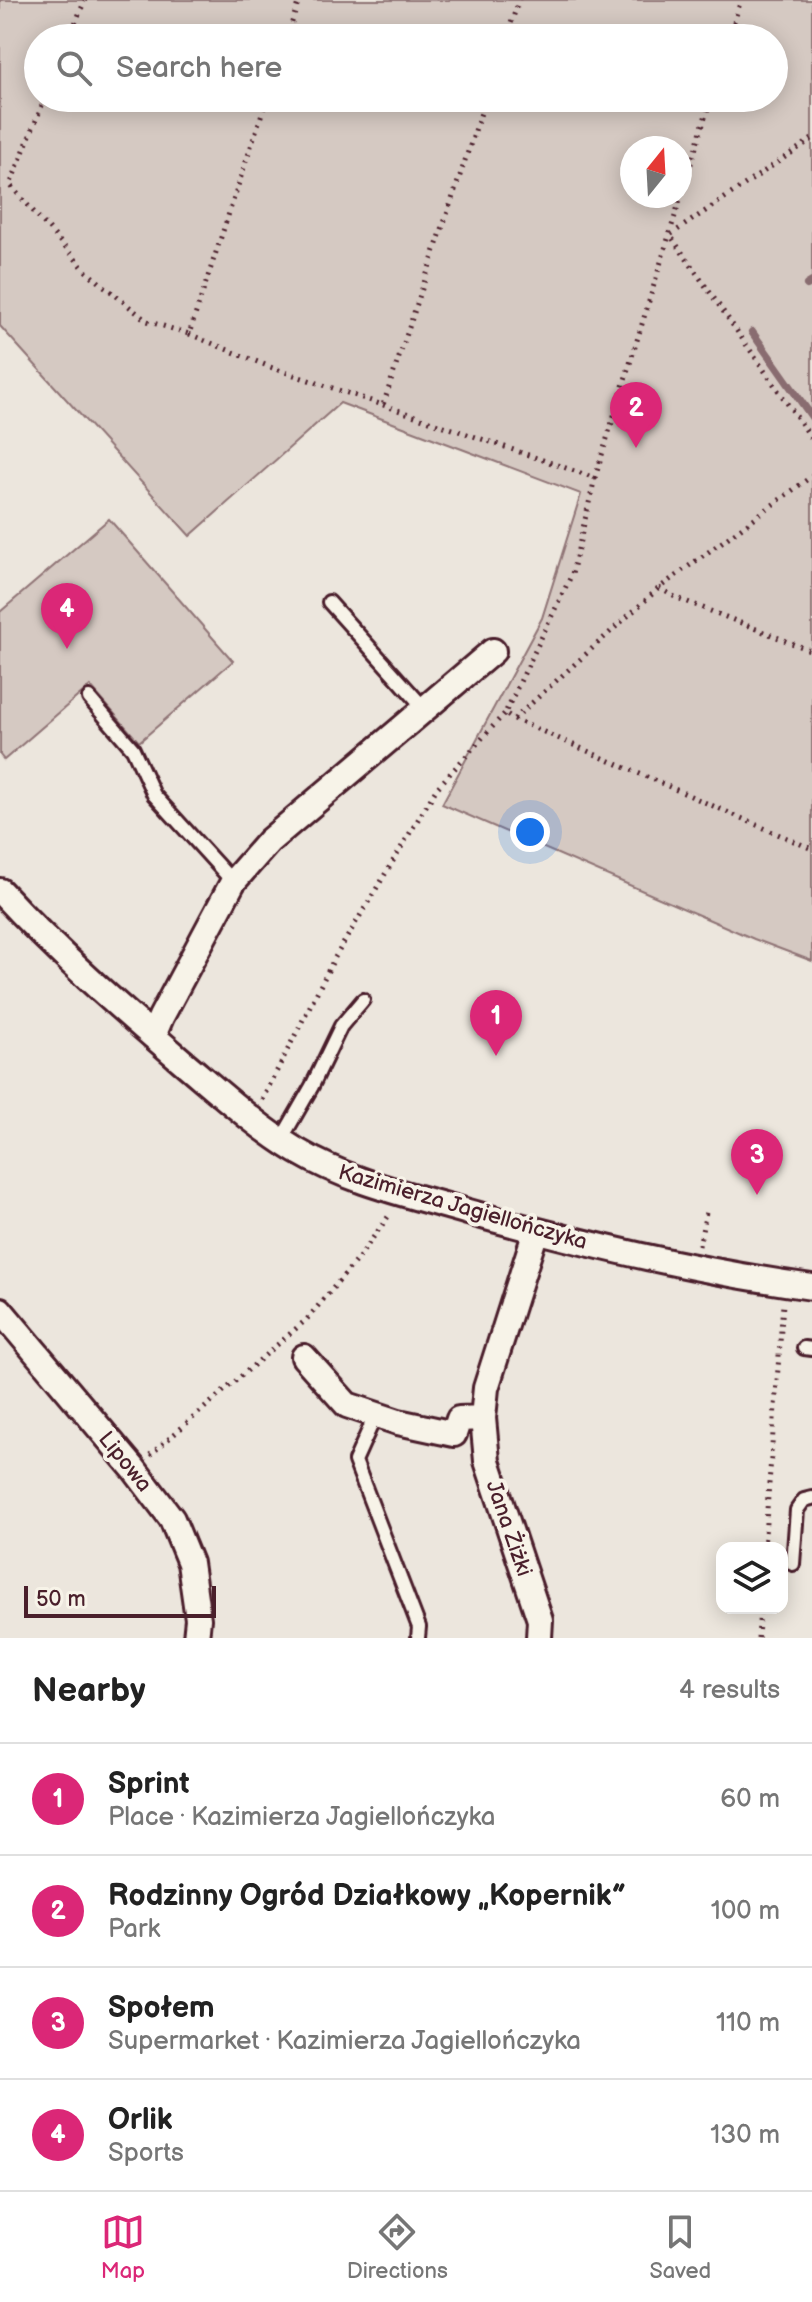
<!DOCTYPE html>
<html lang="en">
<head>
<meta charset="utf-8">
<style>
  :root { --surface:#fff; --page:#f6f6f6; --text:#222; --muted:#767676; --line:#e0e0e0; --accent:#db2777 }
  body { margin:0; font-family:"Balsamiq Sans",sans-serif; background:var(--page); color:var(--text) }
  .controls { position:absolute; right:24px; bottom:24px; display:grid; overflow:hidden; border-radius:16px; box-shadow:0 4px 20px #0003 }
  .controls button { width:72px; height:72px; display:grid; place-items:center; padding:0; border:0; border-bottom:2px solid var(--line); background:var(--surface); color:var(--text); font:40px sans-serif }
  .compass { position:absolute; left:620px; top:136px; width:72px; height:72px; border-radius:50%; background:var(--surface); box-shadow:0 4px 20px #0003; rotate:18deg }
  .scale { position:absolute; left:24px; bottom:20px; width:192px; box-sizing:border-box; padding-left:8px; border:4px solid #4a1f2b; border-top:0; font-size:22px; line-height:28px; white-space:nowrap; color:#4a1f2b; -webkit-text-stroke:6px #f7f3e8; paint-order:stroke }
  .you { position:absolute; left:530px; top:832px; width:28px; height:28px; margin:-20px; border:6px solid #fff; border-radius:50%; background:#1a73e8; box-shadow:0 0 0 12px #1a73e833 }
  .badge { display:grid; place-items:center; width:52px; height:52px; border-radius:50%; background:var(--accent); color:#fff; font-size:26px; font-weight:700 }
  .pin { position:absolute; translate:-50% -66px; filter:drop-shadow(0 2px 4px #0008) }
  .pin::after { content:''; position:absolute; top:42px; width:28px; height:24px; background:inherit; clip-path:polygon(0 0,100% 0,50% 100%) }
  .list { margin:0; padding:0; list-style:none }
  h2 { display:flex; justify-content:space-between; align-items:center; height:104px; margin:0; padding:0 32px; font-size:34px }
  h2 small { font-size:26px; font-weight:400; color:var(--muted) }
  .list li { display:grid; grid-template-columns:52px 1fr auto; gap:24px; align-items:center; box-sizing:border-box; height:112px; padding:0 32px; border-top:2px solid var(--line) }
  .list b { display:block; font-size:30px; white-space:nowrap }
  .list p { margin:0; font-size:26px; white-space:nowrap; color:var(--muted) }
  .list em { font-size:26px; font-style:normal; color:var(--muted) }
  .icon { flex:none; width:44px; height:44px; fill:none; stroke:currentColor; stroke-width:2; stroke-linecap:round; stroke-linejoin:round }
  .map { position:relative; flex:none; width:812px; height:1638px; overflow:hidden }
  .search { position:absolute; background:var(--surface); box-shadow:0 4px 20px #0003; left:24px; right:24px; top:24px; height:88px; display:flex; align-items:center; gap:20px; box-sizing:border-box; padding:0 28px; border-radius:44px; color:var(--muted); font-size:30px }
  .sheet { height:552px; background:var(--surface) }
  nav { display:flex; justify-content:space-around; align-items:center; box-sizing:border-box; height:112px; border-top:2px solid var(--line); background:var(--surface); font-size:22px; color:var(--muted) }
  nav a { display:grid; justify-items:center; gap:4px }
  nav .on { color:var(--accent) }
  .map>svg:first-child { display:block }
</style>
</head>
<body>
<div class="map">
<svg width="812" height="1638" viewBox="0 0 812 1638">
  <rect width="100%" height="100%" fill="#ece6dd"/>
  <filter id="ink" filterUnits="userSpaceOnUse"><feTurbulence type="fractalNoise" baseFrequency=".0125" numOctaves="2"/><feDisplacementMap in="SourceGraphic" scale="16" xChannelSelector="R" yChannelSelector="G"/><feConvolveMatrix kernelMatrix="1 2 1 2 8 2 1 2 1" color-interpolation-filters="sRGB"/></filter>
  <g filter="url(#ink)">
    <path fill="#d5c9c2" stroke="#907476" stroke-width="2" fill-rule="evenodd" d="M0,0H812V961L754,939L442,804L542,618L581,494L340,403L190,536L0,326ZM38,38H774V98H38ZM632,148H680V196H632Z
      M109,519L233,661L139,742L90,686L4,760L0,755V612Z"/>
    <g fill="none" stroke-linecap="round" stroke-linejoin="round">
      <path stroke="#896c6f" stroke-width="8" d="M807,285L812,282
        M752,332L812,417"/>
      <defs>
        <path id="lane" d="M329,602L425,709
          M89,698L133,749L154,795L233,882
          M281,1140L312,1086L341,1026L363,1000
          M804,1348L812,1349
          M376,1414L355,1461L419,1627L418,1638
          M793,1564L797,1510L804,1500L812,1498"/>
        <path id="street" d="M0,891C56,952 119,1007 182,1061C219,1092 256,1126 297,1151C349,1182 410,1195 468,1212C582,1244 695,1271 812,1287
          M153,1036L161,1017L233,882L269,841L493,651
          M536,1231L486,1388L483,1418L487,1461L540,1620L539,1638
          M0,1310L134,1469L172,1519L190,1563L198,1619L196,1638
          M304,1357L347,1405L398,1422L454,1434L459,1419L483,1418"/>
      </defs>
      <use href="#lane" stroke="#4a1f2b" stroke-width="18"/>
      <use href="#street" stroke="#4a1f2b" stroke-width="30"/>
      <path stroke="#4a1f2b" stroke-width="5" stroke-dasharray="2 6" stroke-linecap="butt" d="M69,38L85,0
        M287,38L299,0
        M506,38L519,0
        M729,38L741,0
        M45,98L10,185L87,272L147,321L189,334L267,98
        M812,139L670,235L812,439
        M189,334L270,367L383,405L486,98
        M383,405L595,478L711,98
        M595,478L572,574L505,713L514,719L659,588L812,476
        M659,588L675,597L812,651
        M514,719L812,849
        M262,1100L334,959L437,788L505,713
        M699,1246L706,1212
        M150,1455L307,1319L360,1256L390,1214
        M764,1548L783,1304
        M758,1638L760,1608"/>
      <use href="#lane" stroke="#f7f3e8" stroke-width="12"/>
      <use href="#street" stroke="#f7f3e8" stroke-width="24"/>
    </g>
  </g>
  <g text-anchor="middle" stroke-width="8" stroke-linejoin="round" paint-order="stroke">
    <g font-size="22" fill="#4a1f2b" stroke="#f7f3e8">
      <text transform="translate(463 1206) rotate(16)" y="8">Kazimierza Jagiellończyka</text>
      <text transform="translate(126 1461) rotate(51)" y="8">Lipowa</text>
      <text transform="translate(510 1528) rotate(71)" y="8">Jana Żiżki</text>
    </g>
  </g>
</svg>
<div class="controls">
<button><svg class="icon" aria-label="layers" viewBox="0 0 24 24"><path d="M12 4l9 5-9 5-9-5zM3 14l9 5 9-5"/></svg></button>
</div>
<svg class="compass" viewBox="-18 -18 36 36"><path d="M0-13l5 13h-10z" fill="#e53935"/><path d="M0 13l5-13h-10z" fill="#767676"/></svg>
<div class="scale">50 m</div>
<div class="you"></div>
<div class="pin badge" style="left:496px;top:1056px">1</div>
<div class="pin badge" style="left:636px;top:448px">2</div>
<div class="pin badge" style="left:757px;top:1195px">3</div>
<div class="pin badge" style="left:67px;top:649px">4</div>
<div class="search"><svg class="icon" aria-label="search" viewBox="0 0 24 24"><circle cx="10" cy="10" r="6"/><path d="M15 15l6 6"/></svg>Search here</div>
</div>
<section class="sheet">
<h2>Nearby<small>4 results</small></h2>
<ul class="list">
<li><span class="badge">1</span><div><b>Sprint</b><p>Place · Kazimierza Jagiellończyka</p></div><em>60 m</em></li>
<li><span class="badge">2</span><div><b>Rodzinny Ogród Działkowy „Kopernik”</b><p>Park</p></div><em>100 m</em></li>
<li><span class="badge">3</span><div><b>Społem</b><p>Supermarket · Kazimierza Jagiellończyka</p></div><em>110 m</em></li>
<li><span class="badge">4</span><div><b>Orlik</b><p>Sports</p></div><em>130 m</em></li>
</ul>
</section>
<nav>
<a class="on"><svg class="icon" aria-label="map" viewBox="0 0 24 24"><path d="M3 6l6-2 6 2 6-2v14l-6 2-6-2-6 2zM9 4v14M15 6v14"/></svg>Map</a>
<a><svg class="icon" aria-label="directions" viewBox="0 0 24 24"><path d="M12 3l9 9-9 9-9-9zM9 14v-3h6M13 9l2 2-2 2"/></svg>Directions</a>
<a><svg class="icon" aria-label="saved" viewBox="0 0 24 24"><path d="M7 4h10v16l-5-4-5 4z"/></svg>Saved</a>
</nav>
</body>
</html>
